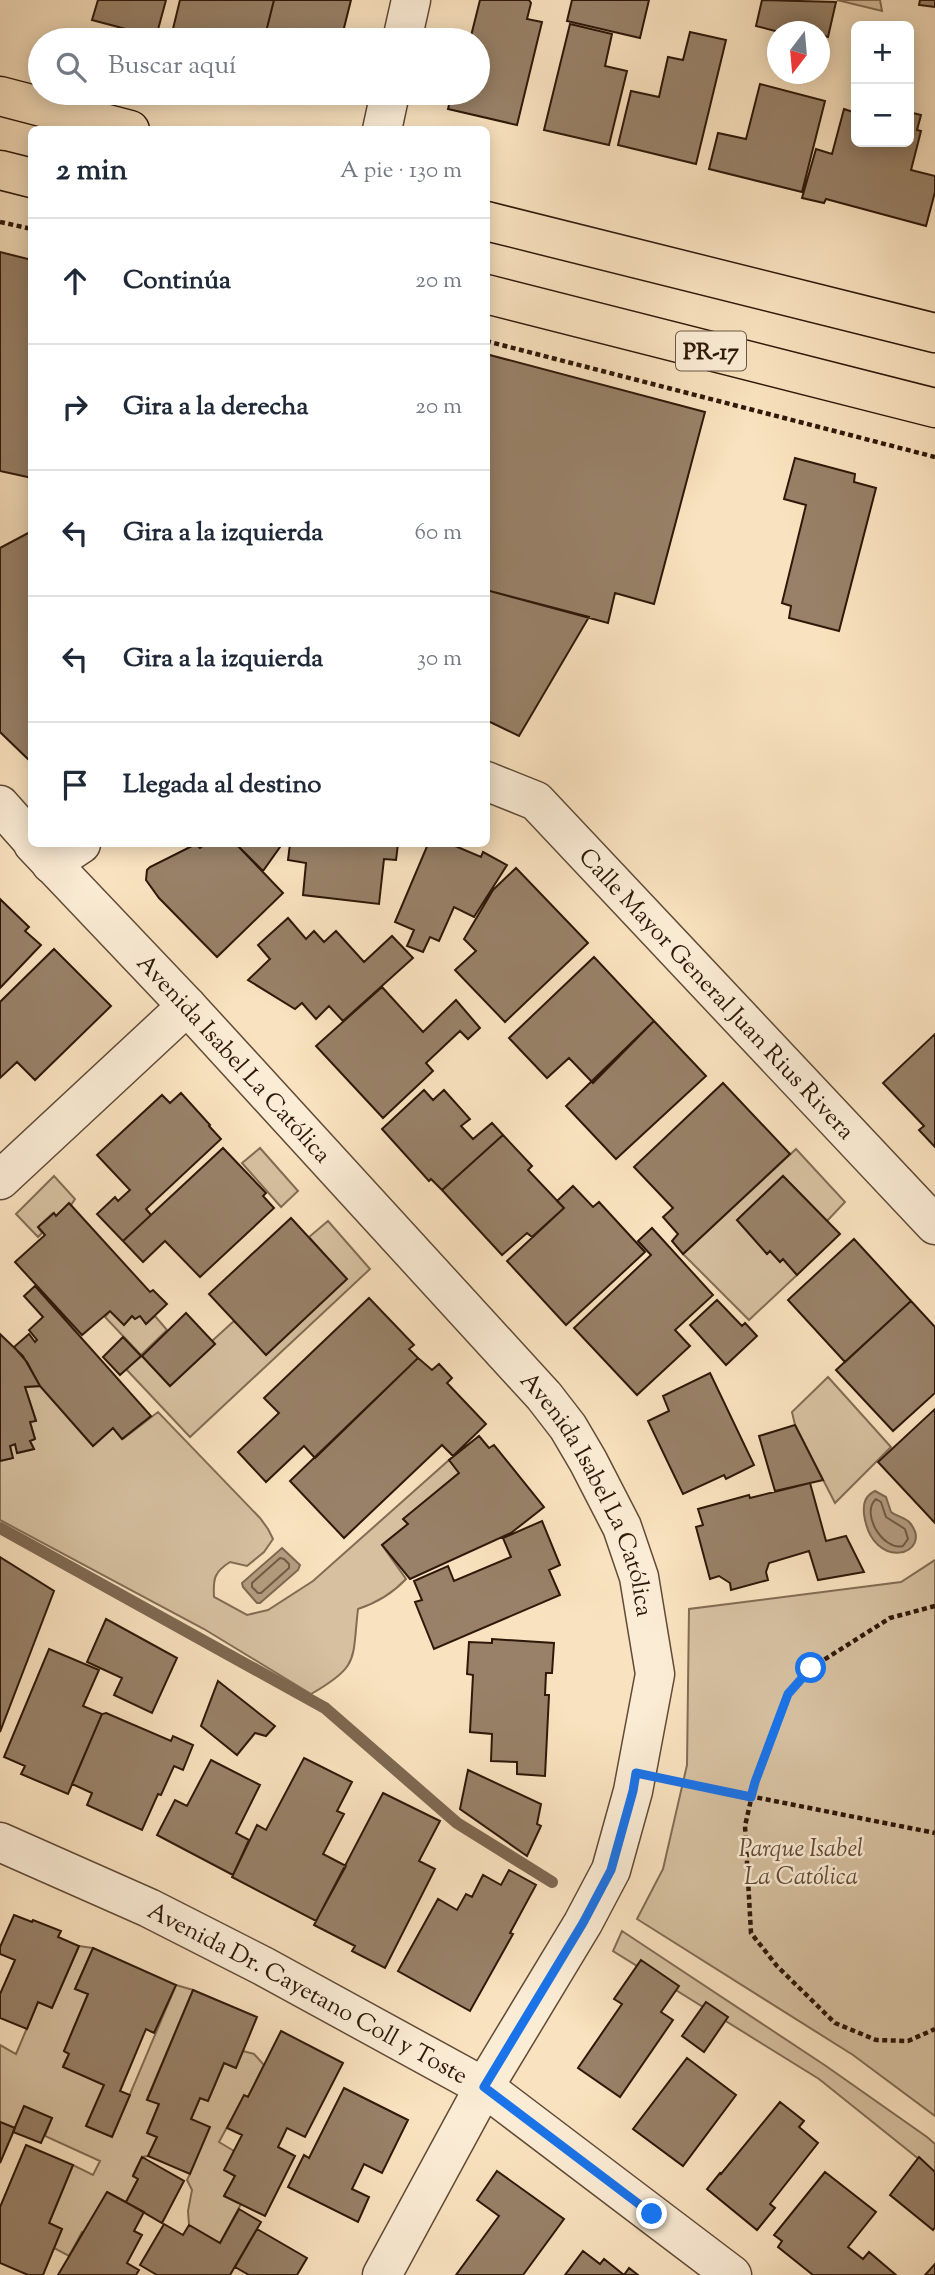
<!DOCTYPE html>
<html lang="es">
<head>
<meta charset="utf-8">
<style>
  :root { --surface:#fff; --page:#f2f2f3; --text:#1f2937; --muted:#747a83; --line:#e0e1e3 }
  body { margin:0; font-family:"Sorts Mill Goudy",serif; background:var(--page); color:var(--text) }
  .controls { position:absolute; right:21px; top:21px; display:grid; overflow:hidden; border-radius:10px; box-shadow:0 4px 18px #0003 }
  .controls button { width:63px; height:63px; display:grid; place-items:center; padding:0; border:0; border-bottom:2px solid var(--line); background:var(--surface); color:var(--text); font:35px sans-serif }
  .compass { position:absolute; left:767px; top:21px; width:63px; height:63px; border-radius:50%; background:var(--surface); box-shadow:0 4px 18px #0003; rotate:196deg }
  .stop { position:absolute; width:21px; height:21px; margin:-16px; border:5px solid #1a73e8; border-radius:50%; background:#fff }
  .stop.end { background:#1a73e8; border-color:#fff; box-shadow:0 2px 7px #0008 }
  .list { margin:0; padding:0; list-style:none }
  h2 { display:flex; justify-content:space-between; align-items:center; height:91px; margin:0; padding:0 28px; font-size:30px }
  h2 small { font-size:23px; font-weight:400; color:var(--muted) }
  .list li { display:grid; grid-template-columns:46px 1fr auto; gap:21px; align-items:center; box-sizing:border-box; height:126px; padding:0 28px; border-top:2px solid var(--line) }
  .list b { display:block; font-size:26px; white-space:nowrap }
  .list em { font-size:23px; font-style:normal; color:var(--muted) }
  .icon { flex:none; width:38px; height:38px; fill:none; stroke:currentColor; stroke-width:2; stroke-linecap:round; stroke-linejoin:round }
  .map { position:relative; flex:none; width:935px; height:2275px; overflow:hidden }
  .search { position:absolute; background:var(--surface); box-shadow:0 4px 18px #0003; left:28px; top:28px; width:462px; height:77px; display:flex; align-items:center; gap:18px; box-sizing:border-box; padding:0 24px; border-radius:38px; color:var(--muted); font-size:26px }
  .panel { position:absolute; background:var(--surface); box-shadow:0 4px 18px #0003; left:28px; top:126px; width:462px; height:721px; border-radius:10px }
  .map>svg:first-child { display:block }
</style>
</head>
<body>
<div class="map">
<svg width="935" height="2275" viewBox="0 0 935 2275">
  <rect width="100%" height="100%" fill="#f9e2bf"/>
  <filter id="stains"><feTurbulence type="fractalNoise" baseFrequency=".00286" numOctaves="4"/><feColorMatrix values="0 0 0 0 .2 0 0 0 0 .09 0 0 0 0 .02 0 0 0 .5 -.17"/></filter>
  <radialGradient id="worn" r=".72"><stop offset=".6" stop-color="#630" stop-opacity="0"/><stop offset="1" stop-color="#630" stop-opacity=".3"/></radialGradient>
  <path fill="#d6c0a0" stroke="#826c54" stroke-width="2" d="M837,0H880L882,11Z
    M260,1148L298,1191L281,1207L242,1163Z
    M796,1149L845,1202L827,1221L783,1176L737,1220L767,1254L770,1251L780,1262L783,1259L797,1275L749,1320L683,1254Z
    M54,1176L75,1199L71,1205L69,1204L56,1216L53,1213L38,1227L42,1233L38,1237L16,1214Z
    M328,1221L370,1269L190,1437L126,1369L142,1356L170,1386L215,1344L212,1341L234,1321L266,1354L347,1279L309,1237Z
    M110,1311L124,1325L132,1316L135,1319L140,1316L146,1324L155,1316L167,1330L141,1355L105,1317Z
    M828,1377L891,1447L835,1503L795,1425L792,1412Z
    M40,1386L93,1446L113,1428L123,1439L158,1412L260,1518L268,1529L273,1539L264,1552L247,1566L230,1562C214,1572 213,1579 214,1597L247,1615L268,1610L313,1581L449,1460L459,1473L404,1519L408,1524L382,1545L406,1579C392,1594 376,1603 358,1609C352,1660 360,1666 311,1694L204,1629L0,1520V1461L12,1458L10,1446L15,1444L18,1453L34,1449L30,1441L35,1439L30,1422L36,1420L25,1387Z
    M935,1560V2116L853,2055L637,1919L663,1869L687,1765L689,1609L901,1582Z
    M622,1931L826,2066L927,2137L935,2144V2172L819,2079L613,1951Z
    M79,1946L93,1948L75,1989L88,1994L64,2051L69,2054L63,2066L104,2085L86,2126L112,2137L176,1985L193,1990L147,2099L159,2104L147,2133L157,2137L148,2156L142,2157L133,2175L138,2179L126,2202L107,2192L85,2233L82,2232L69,2256L54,2248L62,2229L49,2223L73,2165L93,2175L100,2161L45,2136L52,2118L24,2107L15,2128L0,2122V2045L16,2054L38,2002L52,2008Z
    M243,2051L254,2054L264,2065L248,2097L244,2096L219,2142L234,2151L235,2176L224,2196L241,2204L220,2243L189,2225L188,2211L192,2190L187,2180L190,2174L191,2119L200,2098L208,2101L224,2063L235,2068Z"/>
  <path fill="#b49d81" stroke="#7e6851" stroke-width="2" d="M875,1491L886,1497L891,1512C897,1517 905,1517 910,1523C935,1554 872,1574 864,1514C863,1503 865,1496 875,1491Z
    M282,1548L300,1565L298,1570L260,1603H257L243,1587L242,1583Z"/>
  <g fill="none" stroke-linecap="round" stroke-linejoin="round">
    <path stroke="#715a45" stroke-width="2" d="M876,1499L881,1502L886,1517L905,1529L908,1539L903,1546C883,1551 860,1513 876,1499Z
      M280,1558L284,1559L289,1564V1568L261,1593H258L252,1587V1583Z"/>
    <path stroke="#7e6851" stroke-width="12" d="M0,1528L325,1708L457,1823L552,1882"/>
  </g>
  <path fill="#988168" stroke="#2e1809" stroke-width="2" d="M98,0H166L156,37L92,20Z
    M180,0H274L264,40H184L171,37Z
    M274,0H351L341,40H264Z
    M480,0H529L531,3L527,19L542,22L517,125L448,109L452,93H478V40H470Z
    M572,0H649L640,38L567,21Z
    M762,0L836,2L828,37L820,35V32H779L756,26Z
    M920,0H935V7L919,5Z
    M570,24L612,34L605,66L627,71L609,145L544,130Z
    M690,32L726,40L696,164L618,145L631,91L659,97L668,57L683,60Z
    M760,84L825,101L802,192L709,169L718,133L746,139Z
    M844,109L856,113V142H909V112L921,115L917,130L921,131L911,170L935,176V192L926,226L826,199L824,203L802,198L816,149L832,154Z
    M0,252L32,260V478L0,471Z
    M486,354L705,412L654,604L615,593L608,623L486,590Z
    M795,458L855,474L854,482L876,488L839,631L789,618L791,606L782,603L806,505L784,499Z
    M32,531V763L0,732V548Z
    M486,590L589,617L519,736L486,720Z
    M196,844L200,848L205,844H236L283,893L217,957L159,898L146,880L147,870L150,867Z
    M236,844H279L280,847L263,871Z
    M290,844H398L396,860L384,859L379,904L303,895L306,863L288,860Z
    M428,844H456L455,846L481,857L483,852L507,865L474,917L454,907L439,941L430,937L423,952L407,946L414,930L395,922Z
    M516,868L588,943L505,1022L455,970L476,951L464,939L493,890Z
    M0,899L29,927L25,931L41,945L0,988Z
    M288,918L306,939L314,931L324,942L336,931L364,962L392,936L413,958L343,1021L329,1006L316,1019L302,1003L295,1009L248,980L270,959L258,945Z
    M54,949L111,1006L35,1080L17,1062L0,1078V1002Z
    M594,957L654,1021L593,1083L569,1058L547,1078L509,1038Z
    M382,987L423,1032L456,1000L480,1028L468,1039L460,1031L426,1063L433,1071L383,1118L316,1046Z
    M654,1021L706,1076L616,1159L566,1106Z
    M935,1034V1147L919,1130L924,1126L883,1083Z
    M723,1083L790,1154L683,1254L672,1241L678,1234L663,1217L673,1208L634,1167Z
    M424,1090L433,1100L444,1090L470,1119L461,1126L473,1139L492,1123L503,1135L442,1190L431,1179L429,1181L382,1129Z
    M181,1093L210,1125L209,1126L221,1139L146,1209L151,1215L123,1241L97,1214L115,1197L118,1201L130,1190L97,1155L162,1095L170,1103Z
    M503,1135L532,1166L528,1170L564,1208L532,1237L527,1233L502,1255L442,1190Z
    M223,1148L266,1193L263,1196L274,1208L200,1277L165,1241L143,1262L123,1241Z
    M783,1176L840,1234L797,1275L783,1259L780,1262L770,1251L767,1254L737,1220Z
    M573,1186L593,1207L599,1202L645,1252L566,1325L507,1261L564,1208L557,1201Z
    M69,1203L150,1292L153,1290L167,1304L146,1324L140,1316L135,1319L132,1316L124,1325L110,1311L82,1335L15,1262L45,1235L38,1227L54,1213L56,1216Z
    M291,1218L347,1279L266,1355L209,1294Z
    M652,1228L713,1295L675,1330L690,1346L637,1395L574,1328L651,1255L638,1241Z
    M854,1239L911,1301L845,1362L788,1300Z
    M35,1286L151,1416L122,1439L113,1428L93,1446L40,1386L27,1362L14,1347L29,1334L35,1342L37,1340L29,1330L43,1317L24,1296Z
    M369,1298L414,1345L409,1349L418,1358L315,1458L304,1446L266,1482L238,1452L279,1413L264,1398Z
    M717,1300L742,1326L745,1323L757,1336L726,1365L690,1325Z
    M911,1301L935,1327V1393L893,1431L836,1370Z
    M186,1313L215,1344L170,1386L142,1356Z
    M0,1334L23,1356L40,1386L25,1387L36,1421L30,1422L35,1439L30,1441L34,1449L17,1453L15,1444L10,1446L13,1458L0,1461Z
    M123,1337L141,1356L120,1375L103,1357Z
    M418,1358L432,1370L439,1364L452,1378L447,1383L486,1424L453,1456L442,1445L344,1538L290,1481Z
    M710,1373L754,1465L726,1479L724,1475L683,1494L648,1421L669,1411L663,1396Z
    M935,1409V1523L878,1462Z
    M795,1425L823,1480L775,1491L759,1436Z
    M479,1436L489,1448L494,1445L544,1507L511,1533L410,1579L382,1545L408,1524L403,1519L459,1473L449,1460Z
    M810,1483L826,1541L846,1536L864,1572L818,1580L809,1551L769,1563L766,1572L768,1580L731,1590L730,1583L719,1576L710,1579L696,1527L703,1525L698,1509L749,1495L750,1498Z
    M542,1521L560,1565L549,1570L560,1595L434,1649L415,1602L422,1600L414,1581L448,1566L454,1581L511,1557L503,1538Z
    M0,1557L54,1591L0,1732Z
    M106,1619L177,1658L152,1713L114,1695L122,1678L87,1662Z
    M492,1639L554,1643L552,1673H546L545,1695H549L545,1776L517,1774V1762L491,1761L492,1734L470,1732L473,1675L467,1674L469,1642L492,1643Z
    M49,1649L99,1670L83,1706L102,1714L68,1794L21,1774L25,1766L4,1757Z
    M218,1681L275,1726L266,1736L255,1733L237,1755L201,1726Z
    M106,1713L171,1741L173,1736L193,1745L183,1770L174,1766L161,1795L158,1794L142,1830L87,1805L92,1793L72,1784L102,1714Z
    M304,1758L352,1782L337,1811L344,1814L323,1854L346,1866L316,1921L232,1877L257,1825L266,1830Z
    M211,1760L260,1785L236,1833L249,1840L233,1875L157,1835L175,1800L187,1806Z
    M468,1770L541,1804L537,1824L541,1826L527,1856L460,1809Z
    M383,1793L440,1821L419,1861L435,1869L385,1968L352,1951L355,1946L314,1925Z
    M509,1870L536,1885L510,1933L513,1934L470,2011L398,1971L438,1899L457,1910L466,1894L472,1897L483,1875L501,1885Z
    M14,1915L32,1922L33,1920L61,1931L58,1937L79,1946L52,2008L38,2002L27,2029L0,2018V1994L15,1960L0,1954V1947Z
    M93,1948L176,1985L154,2033L146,2029L120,2091L130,2095L112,2137L86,2126L104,2085L63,2067L69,2054L64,2051L88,1994L75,1989Z
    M641,1960L679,1986L661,2012L673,2020L620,2097L578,2068L622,2004L614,1999Z
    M193,1990L257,2017L236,2068L224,2063L208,2101L200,2098L191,2119L210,2127L190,2174L148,2156L157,2137L147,2133L159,2104L147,2100Z
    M706,2002L728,2017L704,2052L682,2036Z
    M281,2031L343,2063L305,2137L287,2128L278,2147L295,2156L265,2216L224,2196L235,2176L224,2170L242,2135L227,2128L244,2095L248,2097Z
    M687,2058L736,2095L683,2166L633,2129Z
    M344,2088L408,2120L382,2173L364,2164L352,2189L369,2197L358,2222L288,2187L304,2155L309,2158Z
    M780,2102L804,2121L799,2127L818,2143L770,2204L775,2208L757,2230L707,2189L720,2173L721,2174Z
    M24,2106L52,2118L41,2143L13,2132Z
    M0,2122L15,2128L0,2163Z
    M26,2145L73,2165L49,2223L62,2229L43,2275H28L0,2263V2207Z
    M142,2157L184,2181L162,2223L126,2202L138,2179L133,2176Z
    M919,2157L935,2172V2227L933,2230L890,2195Z
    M497,2171L564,2219L523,2275H456L499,2216L477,2200Z
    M825,2172L876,2212L848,2247L863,2259L869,2252L896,2275H813L778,2247L782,2241L774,2235Z
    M107,2192L144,2212L134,2231L142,2235L127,2263L139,2270L136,2275H58Z
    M239,2209L261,2222L230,2275H157L140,2265L164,2224L183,2235L189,2225L220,2243Z
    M257,2229L307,2258L297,2275H249L235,2267Z
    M583,2251L600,2264L604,2259L624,2275L629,2268L638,2275H565Z
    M935,2264V2275H925Z"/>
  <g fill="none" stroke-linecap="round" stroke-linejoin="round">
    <defs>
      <g id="minor">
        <path d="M402,40L411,0"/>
        <path d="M382,130L390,93"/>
        <path id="s1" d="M486,781L536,801L935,1225"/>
        <path d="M0,805L32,841"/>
        <path id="s2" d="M33,844L187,1006L544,1396L568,1427L588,1461L622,1527L639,1577L655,1674L633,1791L611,1870L583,1923L484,2087L382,2275"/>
        <path d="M51,864L81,844"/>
        <path d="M0,1180L187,1006"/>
        <path id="s3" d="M0,1842L149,1908L263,1966L484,2087L732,2275"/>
      </g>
      <path id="highway" d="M0,96L130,130
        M0,170L32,178
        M486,221L935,333
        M486,294L935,408"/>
    </defs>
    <use href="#minor" stroke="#614a36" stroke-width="41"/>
    <use href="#highway" stroke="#2e1809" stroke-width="41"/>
    <path stroke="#2e1809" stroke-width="4.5" stroke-dasharray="5 3.5" stroke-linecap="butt" d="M0,222L32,229
      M486,341L935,457
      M935,1606L890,1618L811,1668L788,1694L755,1782L745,1826L751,1933L777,1966L835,2023L876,2040L908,2041L935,2029
      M674,1781L935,1833"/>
    <use href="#minor" stroke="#fbecd5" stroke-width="38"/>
    <use href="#highway" stroke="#f9e2bf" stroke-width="38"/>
  </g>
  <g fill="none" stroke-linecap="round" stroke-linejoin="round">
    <path stroke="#1a73e8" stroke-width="9" d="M652,2214L484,2087L583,1923L611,1870L633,1791L636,1773L751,1797L755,1782L788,1694L811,1668"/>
  </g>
  <g text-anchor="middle" stroke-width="5" stroke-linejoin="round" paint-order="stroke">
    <rect fill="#fbecd5" stroke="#6c5846" stroke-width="2" x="676" y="331.5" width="70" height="39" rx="5"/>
    <g font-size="23" font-weight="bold" fill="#2e1809">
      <text x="711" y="359">PR-17</text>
    </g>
    <g font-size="24" fill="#2e1809" stroke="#fbecd5">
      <text dy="8" stroke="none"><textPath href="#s1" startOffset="318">Calle Mayor General Juan Rius Rivera</textPath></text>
      <text dy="8" stroke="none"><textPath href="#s2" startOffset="294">Avenida Isabel La Católica</textPath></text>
      <text dy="8" stroke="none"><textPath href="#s2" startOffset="861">Avenida Isabel La Católica</textPath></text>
      <text dy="8" stroke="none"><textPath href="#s3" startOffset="343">Avenida Dr. Cayetano Coll y Toste</textPath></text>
    </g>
    <g font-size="24" font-style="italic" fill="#604a36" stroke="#fbecd5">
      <text x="801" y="1856">Parque Isabel<tspan x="801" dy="28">La Católica</tspan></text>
    </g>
  </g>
  <rect width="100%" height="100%" filter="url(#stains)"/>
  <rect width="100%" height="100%" fill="url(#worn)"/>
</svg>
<div class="controls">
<button>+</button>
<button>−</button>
</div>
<svg class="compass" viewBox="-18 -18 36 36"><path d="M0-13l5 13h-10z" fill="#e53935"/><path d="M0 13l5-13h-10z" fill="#747a83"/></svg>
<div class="stop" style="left:811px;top:1668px"></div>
<div class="stop end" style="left:652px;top:2214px"></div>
<div class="search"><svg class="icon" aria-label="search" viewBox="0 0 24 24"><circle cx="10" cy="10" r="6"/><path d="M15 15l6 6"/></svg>Buscar aquí</div>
<section class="panel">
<h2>2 min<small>A pie · 130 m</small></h2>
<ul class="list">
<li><svg class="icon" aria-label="ahead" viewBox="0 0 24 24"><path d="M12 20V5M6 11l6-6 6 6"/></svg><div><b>Continúa</b></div><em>20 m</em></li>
<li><svg class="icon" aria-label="right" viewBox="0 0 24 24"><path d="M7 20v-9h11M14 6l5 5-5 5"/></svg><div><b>Gira a la derecha</b></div><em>20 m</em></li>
<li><svg class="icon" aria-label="left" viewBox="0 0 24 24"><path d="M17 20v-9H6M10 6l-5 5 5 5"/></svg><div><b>Gira a la izquierda</b></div><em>60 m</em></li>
<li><svg class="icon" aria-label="left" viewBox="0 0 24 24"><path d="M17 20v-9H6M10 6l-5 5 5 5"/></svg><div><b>Gira a la izquierda</b></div><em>30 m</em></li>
<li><svg class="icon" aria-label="arrive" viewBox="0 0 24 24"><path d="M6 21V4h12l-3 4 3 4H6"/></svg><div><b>Llegada al destino</b></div></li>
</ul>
</section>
</div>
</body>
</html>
